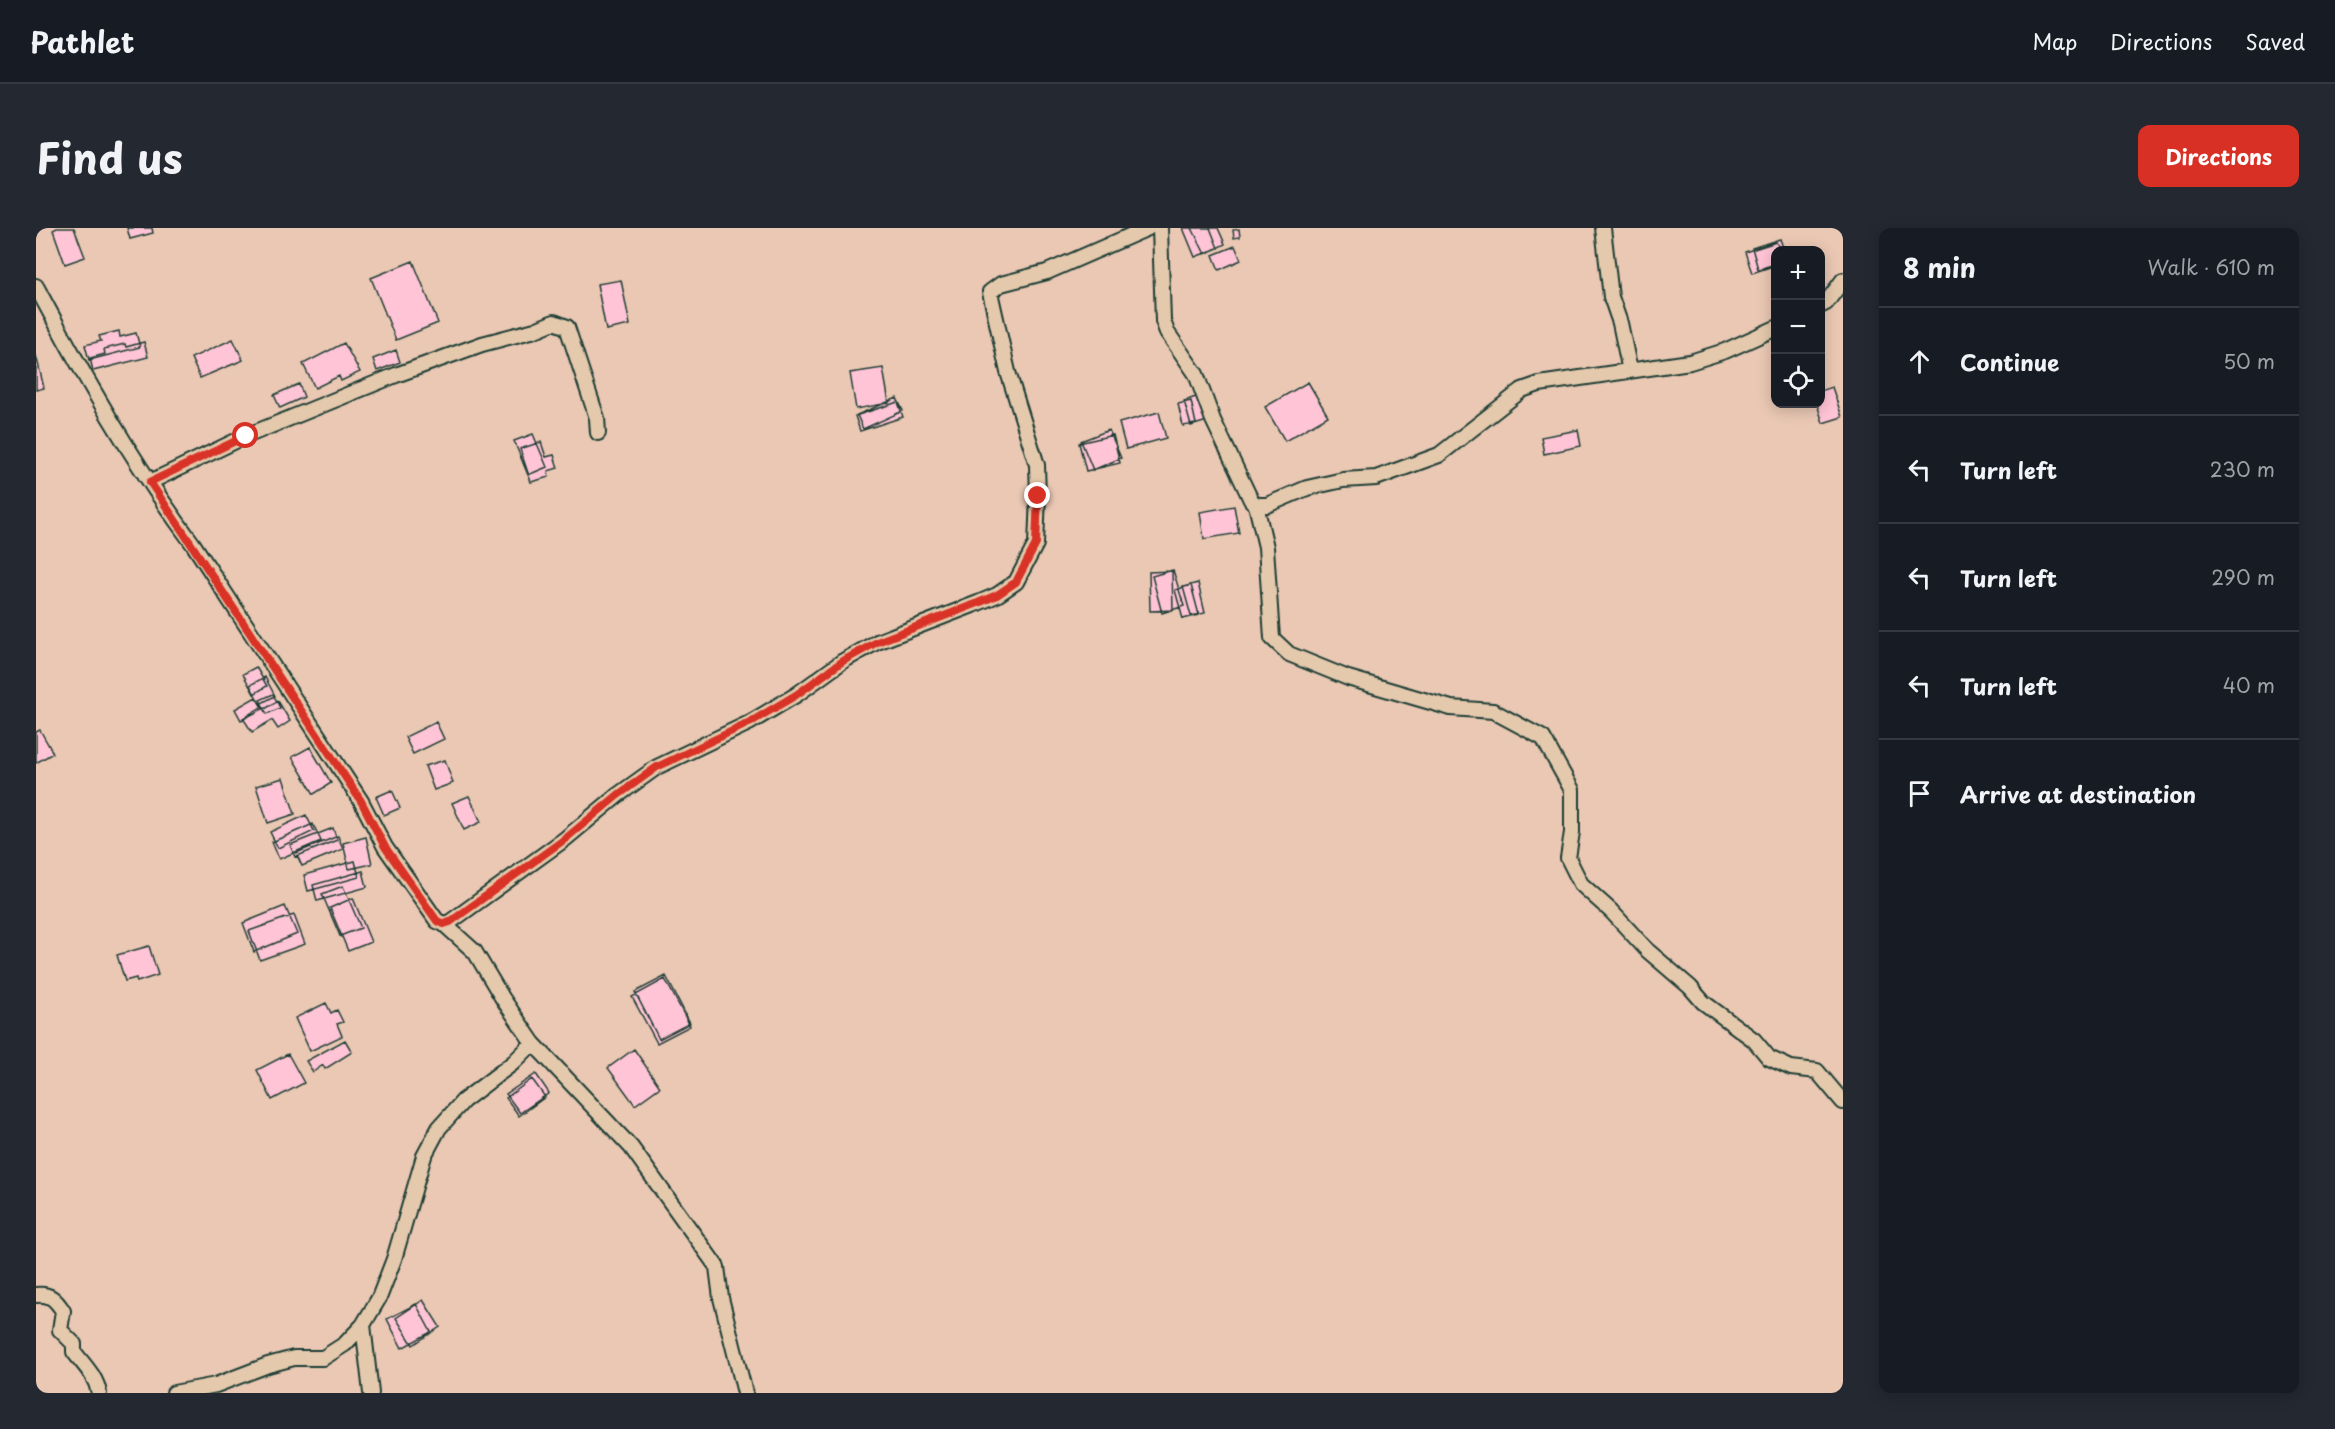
<!DOCTYPE html>
<html lang="en">
<head>
<meta charset="utf-8">
<style>
  :root { --surface:#171b24; --page:#242831; --text:#f1f3f6; --muted:#9ea1a6; --line:#363941; --accent:#d93025 }
  body { margin:0; font-family:"Playpen Sans",sans-serif; background:var(--page); color:var(--text) }
  .controls { position:absolute; right:18px; top:18px; display:grid; overflow:hidden; border-radius:12px; box-shadow:0 3px 15px #0003 }
  .controls button { width:54px; height:54px; display:grid; place-items:center; padding:0; border:0; border-bottom:2px solid var(--line); background:var(--surface); color:var(--text); font:30px sans-serif }
  .stop { position:absolute; width:18px; height:18px; margin:-14px; border:4px solid #d93025; border-radius:50%; background:#fff }
  .stop.end { background:#d93025; border-color:#fff; box-shadow:0 2px 6px #0008 }
  .list { margin:0; padding:0; list-style:none }
  h2 { display:flex; justify-content:space-between; align-items:center; height:78px; margin:0; padding:0 24px; font-size:26px }
  h2 small { font-size:20px; font-weight:400; color:var(--muted) }
  .list li { display:grid; grid-template-columns:39px 1fr auto; gap:18px; align-items:center; box-sizing:border-box; height:108px; padding:0 24px; border-top:2px solid var(--line) }
  .list b { display:block; font-size:22px; white-space:nowrap }
  .list em { font-size:20px; font-style:normal; color:var(--muted) }
  .icon { flex:none; width:33px; height:33px; fill:none; stroke:currentColor; stroke-width:2; stroke-linecap:round; stroke-linejoin:round }
  .map { position:relative; flex:none; width:1807px; height:1165px; overflow:hidden; border-radius:12px }
  header { display:flex; align-items:center; gap:36px; box-sizing:border-box; height:84px; padding:0 30px; background:var(--surface); border-bottom:2px solid var(--line) }
  header strong { font-size:28px }
  nav { display:flex; gap:33px; margin-inline-start:auto; font-size:21px }
  .intro { display:flex; align-items:center; justify-content:space-between; box-sizing:border-box; height:144px; padding:0 36px }
  h1 { margin:0; font-size:42px }
  .button { padding:15px 27px; border-radius:12px; background:var(--accent); color:#fff; font-size:21px; font-weight:700 }
  main { display:flex; gap:36px; padding:0 36px }
  aside { flex:1; background:var(--surface); border-radius:12px; box-shadow:0 3px 15px #0003 }
  .map>svg:first-child { display:block }
</style>
</head>
<body>
<header>
<strong>Pathlet</strong>
<nav><a>Map</a><a>Directions</a><a>Saved</a></nav>
</header>
<div class="intro"><h1>Find us</h1><a class="button">Directions</a></div>
<main>
<div class="map">
<svg width="1807" height="1165" viewBox="0 0 1807 1165">
  <rect width="100%" height="100%" fill="#eac8b4"/>
  <filter id="ink" filterUnits="userSpaceOnUse"><feTurbulence type="fractalNoise" baseFrequency=".0167" numOctaves="2"/><feDisplacementMap in="SourceGraphic" scale="12" xChannelSelector="R" yChannelSelector="G"/><feConvolveMatrix kernelMatrix="1 2 1 2 8 2 1 2 1" color-interpolation-filters="sRGB"/></filter>
  <g filter="url(#ink)">
    <path fill="#ffc4d5" stroke="#1f3d34" stroke-width="1.5" d="M21,0H38L49,29L29,36L17,2Z
      M91,0H116L117,5L94,11Z
      M1147,0H1174L1182,20L1159,29Z
      M1156,0H1182L1189,16L1169,26Z
      M1203,1L1204,9L1198,10L1197,2Z
      M1744,11L1748,22H1740V36L1722,41L1716,20Z
      M1740,14L1744,22H1740V37L1716,45L1709,24Z
      M1199,18L1205,32L1183,42L1177,27Z
      M377,33L402,95L360,112L335,50Z
      M585,52L594,97L570,102L561,56Z
      M83,103L84,109L100,105L104,119L53,132L49,117L65,113L63,108Z
      M197,111L207,132L164,150L155,130Z
      M108,114L112,129L57,143L54,130L69,126L68,121L89,116L90,119Z
      M308,115L324,144L305,153L303,148L279,160L267,136Z
      M360,122L364,134L341,143L337,131Z
      M0,127L8,160L0,162Z
      M847,140L853,175L820,181L814,145Z
      M1272,154L1292,188L1249,213L1229,179Z
      M263,156L268,169L244,180L238,167Z
      M1796,159L1806,189L1787,195L1781,176H1784V163Z
      M1163,168L1171,193L1155,198L1148,173Z
      M861,170L867,183L827,201L821,187Z
      M1155,173L1160,196L1147,198L1142,176Z
      M862,174L867,189L824,203L819,188Z
      M1123,184L1130,210L1090,221L1083,195Z
      M1073,202L1085,230L1057,242L1045,213Z
      M1542,202L1545,218L1508,226L1505,209Z
      M497,206L511,239L492,247L478,213Z
      M1077,207L1084,235L1050,243L1043,215Z
      M505,214L510,229L518,227L522,240L512,243L513,249L495,254L484,221Z
      M1198,278L1203,305L1168,311L1164,284Z
      M1137,342L1148,378L1126,385L1116,348Z
      M1136,343L1137,382L1114,383L1113,344Z
      M1162,355L1169,385L1155,388L1147,359Z
      M1155,357L1163,387L1147,391L1139,362Z
      M220,439L231,458L218,466L207,446Z
      M229,449L239,468L224,476L214,457Z
      M237,466L244,480L231,486L224,472Z
      M220,469L227,481L205,492L199,481Z
      M242,473L254,493L242,501L236,492L216,504L207,490L227,478L229,481Z
      M400,494L408,511L377,526L369,509Z
      M4,502L17,525L0,535V504Z
      M274,519L295,555L278,566L256,529Z
      M409,532L417,555L398,562L389,538Z
      M247,550L259,586L232,595L220,558Z
      M356,562L364,580L348,587L340,569Z
      M433,568L445,594L428,602L416,575Z
      M270,587L278,603L242,620L234,604Z
      M277,596L285,613L243,631L236,614Z
      M297,600L301,612L259,629L254,617Z
      M302,608L307,621L266,638L260,625Z
      M330,609L336,636L313,641L307,615Z
      M319,633L323,649L272,663L268,647Z
      M327,643L331,659L281,673L277,657Z
      M307,658L325,700L304,708L286,666Z
      M317,670L335,714L312,723L294,680Z
      M249,678L261,706L218,724L207,695Z
      M258,687L269,716L224,732L213,703Z
      M113,718L122,747L101,754L100,750L89,753L81,727Z
      M630,748L654,795L623,811L599,764Z
      M629,751L654,798L621,815L596,769Z
      M290,775L295,785L301,782L307,794L301,796L306,808L274,823L259,790Z
      M309,812L316,824L289,841L287,837L277,844L270,833Z
      M598,821L624,859L599,877L572,840Z
      M252,826L268,855L236,872L221,842Z
      M500,846L513,865L484,885L470,866Z
      M496,851L509,869L483,888L470,870Z
      M387,1072L404,1099L377,1117L360,1090Z
      M380,1076L395,1104L366,1120L351,1091Z"/>
    <g fill="none" stroke-linecap="round" stroke-linejoin="round">
      <defs>
        <path id="minor" d="M1124,0L1127,93L1131,104L1160,146L1177,192L1215,272L1220,277H1231L1271,260L1307,252L1340,250L1403,227L1486,162L1503,156L1654,134L1689,123L1740,100
          M1567,0L1575,69L1584,95L1594,143
          M0,58C47,147 97,235 157,316L325,573L349,619L401,693L408,696L414,694L529,611L582,567L621,539L713,495L760,467L807,433L841,414L942,375L961,367L980,354L1000,316L1002,268L1001,237L972,144L954,64L965,56L1011,44L1112,0
          M1784,78L1790,75L1807,52
          M114,254L210,208L360,147L446,116L499,102L518,94L531,99L561,190L562,205
          M1220,277L1230,319L1236,410L1253,426L1312,450L1415,480L1457,483L1507,510L1536,562V604L1532,630L1545,656L1575,683L1612,723L1654,759L1667,774L1718,812L1733,830L1755,840L1781,843L1807,874
          M408,696L439,724L467,771L497,815L595,919L681,1039L685,1070L709,1165
          M0,1067C14,1065 20,1072 27,1083L24,1102L38,1116V1124C48,1137 60,1148 63,1165
          M138,1165L180,1157L232,1137L258,1130H287L309,1116L327,1097
          M335,1165L327,1097L343,1070L358,1031L388,928L403,900L427,873L477,835L497,815"/>
      </defs>
      <use href="#minor" stroke="#1f3d34" stroke-width="18"/>
      <use href="#minor" stroke="#e5c9ac" stroke-width="14"/>
    </g>
  </g>
  <g fill="none" stroke-linecap="round" stroke-linejoin="round" filter="url(#ink)">
    <path stroke="#d93025" stroke-width="8" d="M210,208L114,254L325,573L349,619L401,693L408,696L414,694L529,611L582,567L621,539L713,495L760,467L807,433L841,414L942,375L961,367L980,354L1000,316L1002,268"/>
  </g>
</svg>
<div class="controls">
<button>+</button>
<button>−</button>
<button><svg class="icon" aria-label="locate" viewBox="0 0 24 24"><circle cx="12" cy="12" r="6"/><path d="M12 2v4M12 18v4M2 12h4M18 12h4"/></svg></button>
</div>
<div class="stop" style="left:210px;top:208px"></div>
<div class="stop end" style="left:1002px;top:268px"></div>
</div>
<aside>
<h2>8 min<small>Walk · 610 m</small></h2>
<ul class="list">
<li><svg class="icon" aria-label="ahead" viewBox="0 0 24 24"><path d="M12 20V5M6 11l6-6 6 6"/></svg><div><b>Continue</b></div><em>50 m</em></li>
<li><svg class="icon" aria-label="left" viewBox="0 0 24 24"><path d="M17 20v-9H6M10 6l-5 5 5 5"/></svg><div><b>Turn left</b></div><em>230 m</em></li>
<li><svg class="icon" aria-label="left" viewBox="0 0 24 24"><path d="M17 20v-9H6M10 6l-5 5 5 5"/></svg><div><b>Turn left</b></div><em>290 m</em></li>
<li><svg class="icon" aria-label="left" viewBox="0 0 24 24"><path d="M17 20v-9H6M10 6l-5 5 5 5"/></svg><div><b>Turn left</b></div><em>40 m</em></li>
<li><svg class="icon" aria-label="arrive" viewBox="0 0 24 24"><path d="M6 21V4h12l-3 4 3 4H6"/></svg><div><b>Arrive at destination</b></div></li>
</ul>
</aside>
</main>
</body>
</html>
